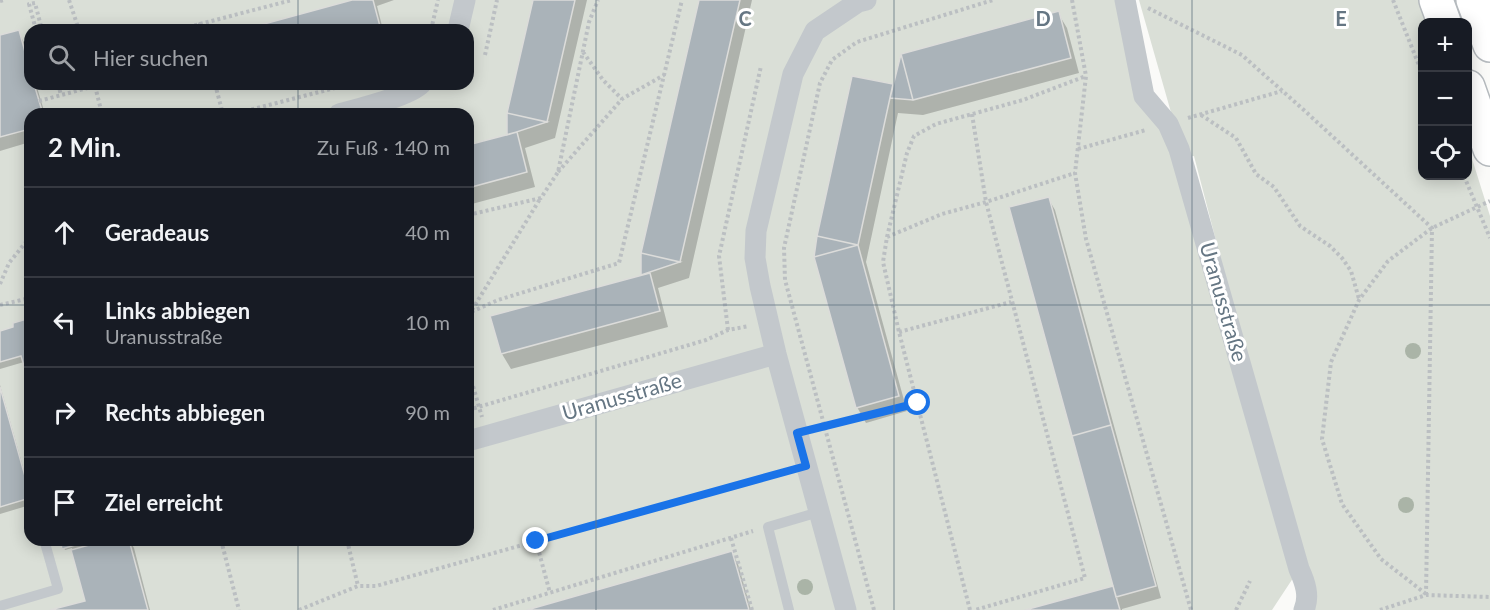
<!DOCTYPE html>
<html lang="de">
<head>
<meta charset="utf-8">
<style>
  :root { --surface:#171b24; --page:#20242c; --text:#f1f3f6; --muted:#9ea1a6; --line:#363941 }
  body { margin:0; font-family:Lato,sans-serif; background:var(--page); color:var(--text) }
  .controls { position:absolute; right:18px; top:18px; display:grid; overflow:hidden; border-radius:12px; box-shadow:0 3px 15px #0003 }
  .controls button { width:54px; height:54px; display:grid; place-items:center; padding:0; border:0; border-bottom:2px solid var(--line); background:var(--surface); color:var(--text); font:30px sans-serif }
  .stop { position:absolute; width:18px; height:18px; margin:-14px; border:4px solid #1a73e8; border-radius:50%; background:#fff }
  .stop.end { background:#1a73e8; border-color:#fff; box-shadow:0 2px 6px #0008 }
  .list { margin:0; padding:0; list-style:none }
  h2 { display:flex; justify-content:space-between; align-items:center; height:78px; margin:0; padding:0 24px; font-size:26px }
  h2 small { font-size:20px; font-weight:400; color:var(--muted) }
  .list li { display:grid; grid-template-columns:39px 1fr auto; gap:18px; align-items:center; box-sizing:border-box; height:90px; padding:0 24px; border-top:2px solid var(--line) }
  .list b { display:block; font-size:22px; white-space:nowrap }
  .list p { margin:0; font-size:20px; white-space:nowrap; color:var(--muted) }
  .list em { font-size:20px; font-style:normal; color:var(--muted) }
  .icon { flex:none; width:33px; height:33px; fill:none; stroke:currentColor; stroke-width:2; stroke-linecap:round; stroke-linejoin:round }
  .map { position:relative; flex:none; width:1490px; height:610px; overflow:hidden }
  .search { position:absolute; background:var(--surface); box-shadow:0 3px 15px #0003; left:24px; top:24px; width:450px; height:66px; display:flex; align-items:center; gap:15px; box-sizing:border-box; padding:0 21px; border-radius:18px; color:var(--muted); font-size:22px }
  .panel { position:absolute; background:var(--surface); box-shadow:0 3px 15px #0003; left:24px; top:108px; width:450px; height:438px; border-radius:18px }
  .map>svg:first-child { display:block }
</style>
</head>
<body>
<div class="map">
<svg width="1490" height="610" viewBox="0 0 1490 610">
  <rect width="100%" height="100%" fill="#fafaf8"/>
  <path fill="#dadfd7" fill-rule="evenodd" d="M0,0H1125L1144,96L1168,124L1299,569L1272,610H0ZM30,30H468V84H30ZM30,114H468V540H30Z
    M1139,0H1421L1428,22H1422V176H1468V146L1490,216V610H1312L1194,156L1184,158Z"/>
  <path fill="#0003" d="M358,0H394L377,6L383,30H248Z
    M534,0H587L555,138L525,148L535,187L468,205V147L508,136Z
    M701,0H752L689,278L658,288L668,327L511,369L502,354L492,317L642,276L643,253Z
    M1058,13L1067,28L1079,73L923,115L898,113L866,262L907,411L866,423L857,407L853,77L894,86Z
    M18,32L25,44L30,62V84H36L45,114H30V142L0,151V37Z
    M227,84H245L229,88Z
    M1048,198L1055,210L1161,598L1122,609V610H1031L1115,587Z
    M30,320V379L24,362L0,369V332L15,328Z
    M0,385L30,492V505L0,514Z
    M61,540H129L134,548L150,610H56L87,602L72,548L65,550Z
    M732,553L738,564L751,610H533Z"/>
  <path fill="#aab3b9" stroke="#dcdcda" stroke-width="1.5" d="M352,0H373L381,30H242Z
    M533,0H575L547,122L507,113Z
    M699,0H740L680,262L641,253Z
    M1059,11L1071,58L913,100L901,54Z
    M19,30L30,70V84H34L43,114H30V129L0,137V35Z
    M901,54L913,100L890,98Z
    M852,76L893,84L858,245L817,236Z
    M507,113L547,122L507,135Z
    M517,132L527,172L468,188V145Z
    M1049,197L1111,425L1072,436L1009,207Z
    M817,236L858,245L814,257Z
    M858,245L899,396L856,408L814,257Z
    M641,253L680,262L641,275Z
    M650,273L660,311L501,354L490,316Z
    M30,318V375L27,376L21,356L0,362V331L13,327V323Z
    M0,387L30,494V498L0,507Z
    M1111,425L1156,586L1116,597L1072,436Z
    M60,540H82V543L62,549Z
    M107,540H129L148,610H50L85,601L71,550Z
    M732,551L749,610H527L632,580Z
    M1113,586L1120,610H1025Z"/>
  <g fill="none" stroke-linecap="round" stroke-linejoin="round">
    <defs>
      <path id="primary" d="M1436,0L1444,22
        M1473,0L1490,45
        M1468,87L1490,149"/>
    </defs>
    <use href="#primary" stroke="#b5babe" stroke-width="36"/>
    <path stroke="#bbbfc2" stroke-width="4" stroke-dasharray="3 3" stroke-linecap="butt" d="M69,0L79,30
      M1072,0L1086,76L1075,173L1086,239L1191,610
      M1393,0L1422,73
      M0,1L4,0
      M1148,8L1242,55L1306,112L1432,228L1426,595
      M36,30L29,4L35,3L42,30
      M177,30L200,24
      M201,30L200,24L292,0
      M431,30L438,0
      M583,52L603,80L622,99
      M26,55L30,54
      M485,55L497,0
      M58,84L61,95
      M215,84L223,114
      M95,86L102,114
      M39,101L95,86
      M234,114L350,84
      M972,114L986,202L1085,578L975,610
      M1201,115L1236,138L1256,174L1274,187L1300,226L1330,246L1342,258L1351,271L1359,299
      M1188,118L1282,91
      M1078,149L1146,130
      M558,172L622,99L664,75
      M1464,176L1490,238
      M468,215L541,198L558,172L589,22L598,0
      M887,237L942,214L986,202L1075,173
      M0,284L9,263L30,237
      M0,305L30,298
      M472,310L540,199
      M468,323L471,312L498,300L619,263L682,0
      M728,330L719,256L761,66
      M899,332L1011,302
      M468,369L482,417
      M468,410L706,340L728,330L749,326
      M824,426L918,403
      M731,538L752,610
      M221,540L239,610
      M347,540L358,586
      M536,541L550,593
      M1426,594L1381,559L1342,504L1322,439L1331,362L1359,300L1388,261L1432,228L1490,201
      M299,610L358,586H376L787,471
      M493,610L753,531
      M874,610L785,280L784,248L820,83L832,60L857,42L993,0
      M970,610L899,332L883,262L887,237L907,153L914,136L936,124L1023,100L1086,76
      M1236,610L1250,581
      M1380,610L1426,595L1490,597"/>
    <path stroke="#c3c8cc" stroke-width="10" d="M0,606L58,589L45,543
      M789,610L768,527L819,512"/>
    <path stroke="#c3c8cc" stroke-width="21" d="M1125,0L1144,96L1168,124L1179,149L1299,569C1305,582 1310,596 1304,610
      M458,30L465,0
      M339,114C357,109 410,96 421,84
      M468,441L776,354
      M846,610L776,354L760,286L755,258L756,231L793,74L815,31L858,2L866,0"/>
    <use href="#primary" stroke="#fff" stroke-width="33"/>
  </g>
  <g fill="#aab4a7">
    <circle cx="1413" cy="351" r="8"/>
    <circle cx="1406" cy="505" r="8"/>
    <circle cx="805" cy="587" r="8"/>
  </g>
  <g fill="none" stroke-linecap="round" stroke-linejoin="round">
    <path stroke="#1a73e8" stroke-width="8" d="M536,541L806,466L797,433L918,403"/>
  </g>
  <path fill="none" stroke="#657683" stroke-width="1.5" stroke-opacity="0.55" d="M298,0V30M596,0V610M894,0V610M1192,0V610M298,84V114M0,305H30M468,305H1490M298,540V610"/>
  <g text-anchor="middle" stroke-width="6" stroke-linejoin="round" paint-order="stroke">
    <g font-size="21" fill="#657683" stroke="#fff">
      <text transform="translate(1223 302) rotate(74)" y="7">Uranusstraße</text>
      <text transform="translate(622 397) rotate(-16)" y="7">Uranusstraße</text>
    </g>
  </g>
  <g font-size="20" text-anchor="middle" font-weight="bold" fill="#657683" stroke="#fff" stroke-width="6" stroke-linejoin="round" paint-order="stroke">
    <text x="745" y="26">C</text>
    <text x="1043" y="26">D</text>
    <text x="1341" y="26">E</text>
  </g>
</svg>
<div class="controls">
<button>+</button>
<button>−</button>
<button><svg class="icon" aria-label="locate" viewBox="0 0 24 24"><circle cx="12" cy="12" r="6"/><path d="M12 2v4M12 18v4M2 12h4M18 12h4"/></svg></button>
</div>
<div class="stop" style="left:918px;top:403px"></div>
<div class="stop end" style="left:536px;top:541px"></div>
<div class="search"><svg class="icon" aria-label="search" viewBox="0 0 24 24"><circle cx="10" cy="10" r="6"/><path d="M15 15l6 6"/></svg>Hier suchen</div>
<section class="panel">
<h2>2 Min.<small>Zu Fuß · 140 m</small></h2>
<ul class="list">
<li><svg class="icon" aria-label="ahead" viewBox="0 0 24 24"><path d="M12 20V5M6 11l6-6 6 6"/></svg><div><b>Geradeaus</b></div><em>40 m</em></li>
<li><svg class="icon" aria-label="left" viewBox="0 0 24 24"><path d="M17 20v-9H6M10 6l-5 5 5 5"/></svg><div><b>Links abbiegen</b><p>Uranusstraße</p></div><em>10 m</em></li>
<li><svg class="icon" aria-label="right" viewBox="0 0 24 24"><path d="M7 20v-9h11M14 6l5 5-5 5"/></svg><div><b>Rechts abbiegen</b></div><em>90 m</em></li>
<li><svg class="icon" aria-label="arrive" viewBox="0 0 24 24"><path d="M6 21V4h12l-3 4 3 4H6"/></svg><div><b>Ziel erreicht</b></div></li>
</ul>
</section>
</div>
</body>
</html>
